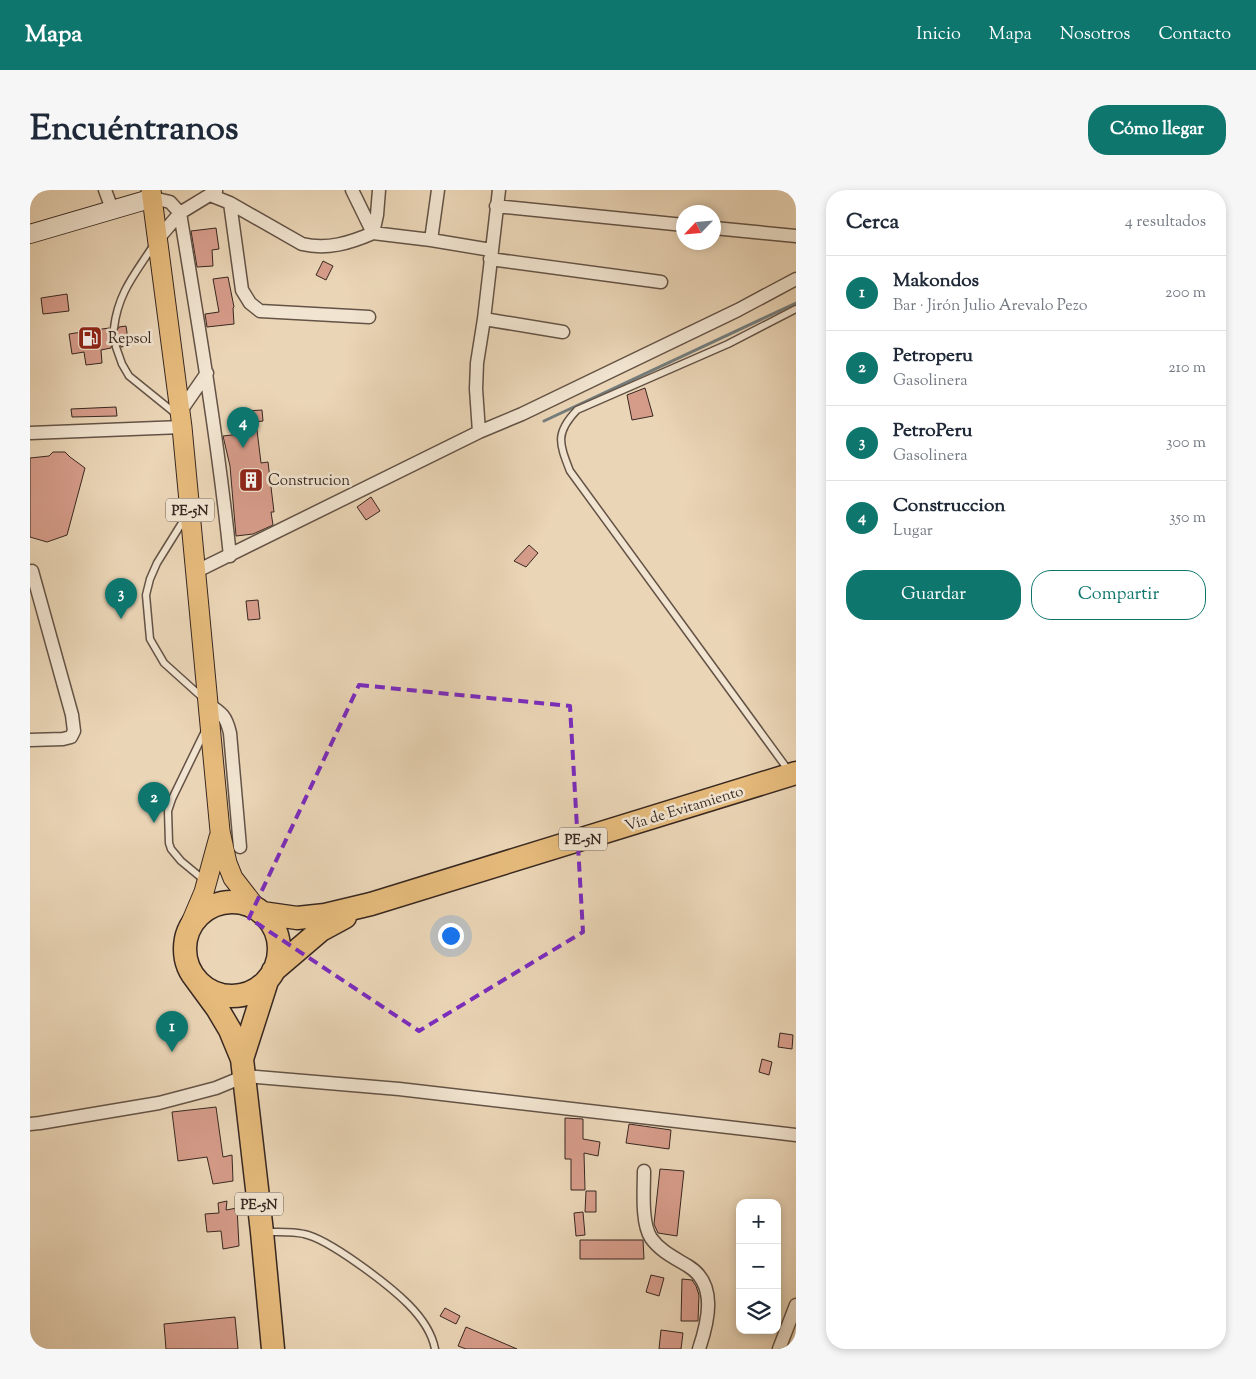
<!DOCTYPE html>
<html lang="es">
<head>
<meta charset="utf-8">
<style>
  :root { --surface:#fff; --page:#f6f6f7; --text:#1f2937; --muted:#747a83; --line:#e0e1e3; --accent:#0f766e }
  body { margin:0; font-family:"Sorts Mill Goudy",serif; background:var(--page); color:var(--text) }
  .controls { position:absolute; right:15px; bottom:15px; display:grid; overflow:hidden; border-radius:10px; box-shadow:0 2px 8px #0003 }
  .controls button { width:45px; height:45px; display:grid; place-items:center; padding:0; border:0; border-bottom:1px solid var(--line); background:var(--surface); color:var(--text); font:25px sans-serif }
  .compass { position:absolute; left:646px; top:15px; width:45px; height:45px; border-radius:50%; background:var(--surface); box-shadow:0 2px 8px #0003; rotate:244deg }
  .you { position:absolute; left:420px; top:745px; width:18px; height:18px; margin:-12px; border:4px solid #fff; border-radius:50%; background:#1a73e8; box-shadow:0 0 0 8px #1a73e833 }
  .badge { display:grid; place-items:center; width:32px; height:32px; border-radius:50%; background:var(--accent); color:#fff; font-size:16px; font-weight:700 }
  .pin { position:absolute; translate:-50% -41px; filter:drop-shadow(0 1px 2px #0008) }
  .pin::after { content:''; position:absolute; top:26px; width:18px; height:15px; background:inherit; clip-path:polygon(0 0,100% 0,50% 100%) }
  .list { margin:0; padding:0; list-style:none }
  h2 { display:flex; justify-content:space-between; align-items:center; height:65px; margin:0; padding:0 20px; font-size:21px }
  h2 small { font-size:16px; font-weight:400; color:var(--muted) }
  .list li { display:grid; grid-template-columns:32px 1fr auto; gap:15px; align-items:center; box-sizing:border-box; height:75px; padding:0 20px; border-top:1px solid var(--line) }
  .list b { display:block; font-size:19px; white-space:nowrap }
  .list p { margin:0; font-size:16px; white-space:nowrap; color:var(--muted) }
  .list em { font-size:16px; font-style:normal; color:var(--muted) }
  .actions { display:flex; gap:10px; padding:15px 20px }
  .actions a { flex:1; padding:11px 0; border:1px solid var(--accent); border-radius:20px; text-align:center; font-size:18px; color:var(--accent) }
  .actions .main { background:var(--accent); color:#fff }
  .icon { flex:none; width:28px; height:28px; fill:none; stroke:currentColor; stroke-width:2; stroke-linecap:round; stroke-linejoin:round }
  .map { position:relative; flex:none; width:766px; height:1159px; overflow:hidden; border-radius:20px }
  header { display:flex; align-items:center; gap:30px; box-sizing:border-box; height:70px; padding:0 25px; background:var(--accent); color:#fff }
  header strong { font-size:24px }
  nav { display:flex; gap:28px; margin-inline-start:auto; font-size:18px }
  .intro { display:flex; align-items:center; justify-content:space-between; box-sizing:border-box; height:120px; padding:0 30px }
  h1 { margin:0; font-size:35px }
  .button { padding:12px 22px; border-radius:20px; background:var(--accent); color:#fff; font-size:18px; font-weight:700 }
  main { display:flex; gap:30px; padding:0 30px }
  aside { flex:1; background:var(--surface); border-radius:20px; box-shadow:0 2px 8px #0003 }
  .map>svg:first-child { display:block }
</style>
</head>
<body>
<header>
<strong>Mapa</strong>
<nav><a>Inicio</a><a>Mapa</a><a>Nosotros</a><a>Contacto</a></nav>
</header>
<div class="intro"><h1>Encuéntranos</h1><a class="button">Cómo llegar</a></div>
<main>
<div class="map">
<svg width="766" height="1159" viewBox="0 0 766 1159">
  <rect width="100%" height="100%" fill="#ead5b6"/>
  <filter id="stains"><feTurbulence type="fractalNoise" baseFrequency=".004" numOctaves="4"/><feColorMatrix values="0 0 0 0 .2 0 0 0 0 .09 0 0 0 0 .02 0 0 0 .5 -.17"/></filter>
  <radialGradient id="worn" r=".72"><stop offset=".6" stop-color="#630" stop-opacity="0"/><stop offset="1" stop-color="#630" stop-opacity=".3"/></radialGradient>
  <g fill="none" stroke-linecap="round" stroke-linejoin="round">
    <path stroke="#747d7c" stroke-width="3" d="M514,231L766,113"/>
  </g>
  <path fill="#d69c8a" stroke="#382821" d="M186,38L189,59L182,60L183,76L167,77L161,41Z
    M293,71L303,76L296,90L286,85Z
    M198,87L204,117L203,118L204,134L177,137L175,124L189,122L183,89Z
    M37,104L39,121L13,124L11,108Z
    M96,136L99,156L91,157L89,153L85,152L82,154L81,158L71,160L72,173L56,175L54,162L42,164L39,144L79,138L81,142L85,143L89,137Z
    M615,198L623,226L602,230L597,205Z
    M86,217L87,226L42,227L41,219Z
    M232,220L233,231L226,232L231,273L238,272L244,322H241L243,335L223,344L206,346L200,276L193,246L219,243L217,221Z
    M23,262H35L40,267L55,278L37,345L17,352L0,347V268L19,266Z
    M341,307L350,321L336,330L327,317Z
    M499,355L508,363L496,377L484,371Z
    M228,410L230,429L218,430L216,411Z
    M750,843L763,845L762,859L748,857Z
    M732,869L742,872L739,885L729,882Z
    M186,917L193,967L202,965L203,991L183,994L177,967L148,971L142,922Z
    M535,928L553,929V949L570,952L568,966L554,963L555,1000H541V969H535Z
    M599,934L641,940L639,959L596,953Z
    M630,979L654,981L647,1046L628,1043L624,1034Z
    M556,1001H566V1022H555Z
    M197,1011L196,1020L207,1018L209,1056L193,1059L191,1041L177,1042L175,1024L189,1023L188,1013Z
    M553,1022L555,1045L546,1046L544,1023Z
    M550,1050H613L614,1069H550Z
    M621,1085L634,1088L629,1106L616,1102Z
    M652,1089L662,1090L666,1096L669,1105L668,1131H651Z
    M415,1118L430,1126L426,1134L410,1126Z
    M205,1127L208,1159H136L134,1134Z
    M436,1137L487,1159H436L428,1156Z
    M631,1140L653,1143L651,1159H629Z"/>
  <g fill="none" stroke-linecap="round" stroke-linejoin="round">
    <defs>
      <path id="lane" d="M84,138C88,103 105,84 123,56
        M86,157L92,174L99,186L146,224
        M155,328L127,373L120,389L116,405L120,449L134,473L174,509
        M759,581L540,281C529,253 525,243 547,220L698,154L766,119
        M174,690L151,671L141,659L139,653L138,621L142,609L175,541
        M236,1042C248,1042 262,1041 274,1044C299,1049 359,1095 378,1114C390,1126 402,1143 405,1159"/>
      <path id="street" d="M75,0L82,19
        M322,0L343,43L401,50L461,60
        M180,5L200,13L212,100L220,113L230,121L339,127
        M123,8L140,12L150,23L186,1
        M200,13L272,54C297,60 320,53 343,43L347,25L349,0
        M466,16L654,35
        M150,23C169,137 188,251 200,366
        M684,38L766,46
        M127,50L150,23
        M401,50L408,0
        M460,69L631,92
        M454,129L533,142
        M150,222L177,183
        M449,242L446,199L447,173L454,129L469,0
        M0,243L152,237
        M167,381L449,242L492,224L708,120L766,89
        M178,514C192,523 196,526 200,543L210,657
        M0,550L33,549L41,547L44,541L42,525L2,381
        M0,934L10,933L129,913L186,898L215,886L369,899L766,945
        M614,981C614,999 611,1033 621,1048C630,1061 645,1068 658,1076C688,1094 678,1132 669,1159
        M749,1159L766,1115"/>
      <path id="secondary" d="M0,44L123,8"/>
      <path id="primary" d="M121,0L152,237L190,641L197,673L203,688L227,719
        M157,742L174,702L189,647"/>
      <path id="highway" d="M155 759a47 47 0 1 1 94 0a47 47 0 1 1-94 0Z
        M232,723L267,728L295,725L341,714L766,583
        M243,781L291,740L315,727
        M165,788L187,818L200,840L212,869L232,1042L243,1159
        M212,869L237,791"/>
    </defs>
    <use href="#lane" stroke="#645346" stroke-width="9"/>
    <use href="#street" stroke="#645346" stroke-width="15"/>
    <use href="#secondary" stroke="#382821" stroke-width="20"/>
    <use href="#primary" stroke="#382821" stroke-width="21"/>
    <use href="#highway" stroke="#382821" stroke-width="25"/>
    <use href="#lane" stroke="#f1e4d0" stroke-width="6"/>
    <use href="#street" stroke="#f1e4d0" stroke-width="12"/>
    <use href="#secondary" stroke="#f1e4d0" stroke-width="18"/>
    <use href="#primary" stroke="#e5ba7b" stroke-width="19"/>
    <use href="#highway" stroke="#e5ba7b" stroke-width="22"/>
  </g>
  <path fill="none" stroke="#7b2cbf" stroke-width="4" stroke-dasharray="10 6" stroke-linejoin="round" d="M329,495L540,516L553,742L389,841L219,728Z"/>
  <defs>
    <symbol id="fuel-square" viewBox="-11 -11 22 22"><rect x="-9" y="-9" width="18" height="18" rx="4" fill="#8f2418" stroke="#f1e4d0"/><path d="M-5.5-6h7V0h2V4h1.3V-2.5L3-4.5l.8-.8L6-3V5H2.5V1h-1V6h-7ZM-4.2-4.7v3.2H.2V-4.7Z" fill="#fff"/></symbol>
    <symbol id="building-square" viewBox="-11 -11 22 22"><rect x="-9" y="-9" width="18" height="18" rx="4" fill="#8f2418" stroke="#f1e4d0"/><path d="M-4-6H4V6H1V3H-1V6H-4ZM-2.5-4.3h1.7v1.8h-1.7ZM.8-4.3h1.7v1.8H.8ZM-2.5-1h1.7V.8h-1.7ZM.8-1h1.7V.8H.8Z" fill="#fff"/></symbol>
  </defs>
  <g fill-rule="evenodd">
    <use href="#fuel-square" x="46" y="134" width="28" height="28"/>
    <use href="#building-square" x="207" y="276" width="28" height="28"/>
  </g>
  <g text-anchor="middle" stroke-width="5" stroke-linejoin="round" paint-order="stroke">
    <g fill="#f1e4d0" stroke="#706056" stroke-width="1">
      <rect x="136" y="308.5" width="48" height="23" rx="4"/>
      <rect x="529" y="637.5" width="48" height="23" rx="4"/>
      <rect x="205" y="1002.5" width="48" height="23" rx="4"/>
    </g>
    <g font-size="14" font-weight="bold" fill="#382821">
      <text x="160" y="325">PE-5N</text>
      <text x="553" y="654">PE-5N</text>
      <text x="229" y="1019">PE-5N</text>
    </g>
    <g font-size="15" fill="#382821" stroke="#f1e4d0" text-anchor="start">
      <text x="78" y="153">Repsol</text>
      <text x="238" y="295">Construcion</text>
    </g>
    <g font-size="15" fill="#382821" stroke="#f1e4d0">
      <text transform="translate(654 618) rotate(-17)" y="5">Vía de Evitamiento</text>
    </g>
  </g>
  <rect width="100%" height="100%" filter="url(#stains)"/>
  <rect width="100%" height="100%" fill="url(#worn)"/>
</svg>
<div class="controls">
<button>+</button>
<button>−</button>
<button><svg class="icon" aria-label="layers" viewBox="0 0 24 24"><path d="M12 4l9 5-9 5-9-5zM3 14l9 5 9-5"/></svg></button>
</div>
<svg class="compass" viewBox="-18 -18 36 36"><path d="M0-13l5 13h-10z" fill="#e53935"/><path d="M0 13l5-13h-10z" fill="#747a83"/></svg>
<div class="you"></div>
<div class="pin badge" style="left:142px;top:862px">1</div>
<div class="pin badge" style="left:124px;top:633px">2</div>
<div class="pin badge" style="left:91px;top:429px">3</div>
<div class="pin badge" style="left:213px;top:258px">4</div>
</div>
<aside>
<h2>Cerca<small>4 resultados</small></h2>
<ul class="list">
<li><span class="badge">1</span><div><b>Makondos</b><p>Bar · Jirón Julio Arevalo Pezo</p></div><em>200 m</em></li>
<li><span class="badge">2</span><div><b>Petroperu</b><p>Gasolinera</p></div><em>210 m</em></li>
<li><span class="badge">3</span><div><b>PetroPeru</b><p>Gasolinera</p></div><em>300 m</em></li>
<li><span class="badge">4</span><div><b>Construccion</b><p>Lugar</p></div><em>350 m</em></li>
</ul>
<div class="actions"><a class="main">Guardar</a><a>Compartir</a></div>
</aside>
</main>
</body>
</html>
